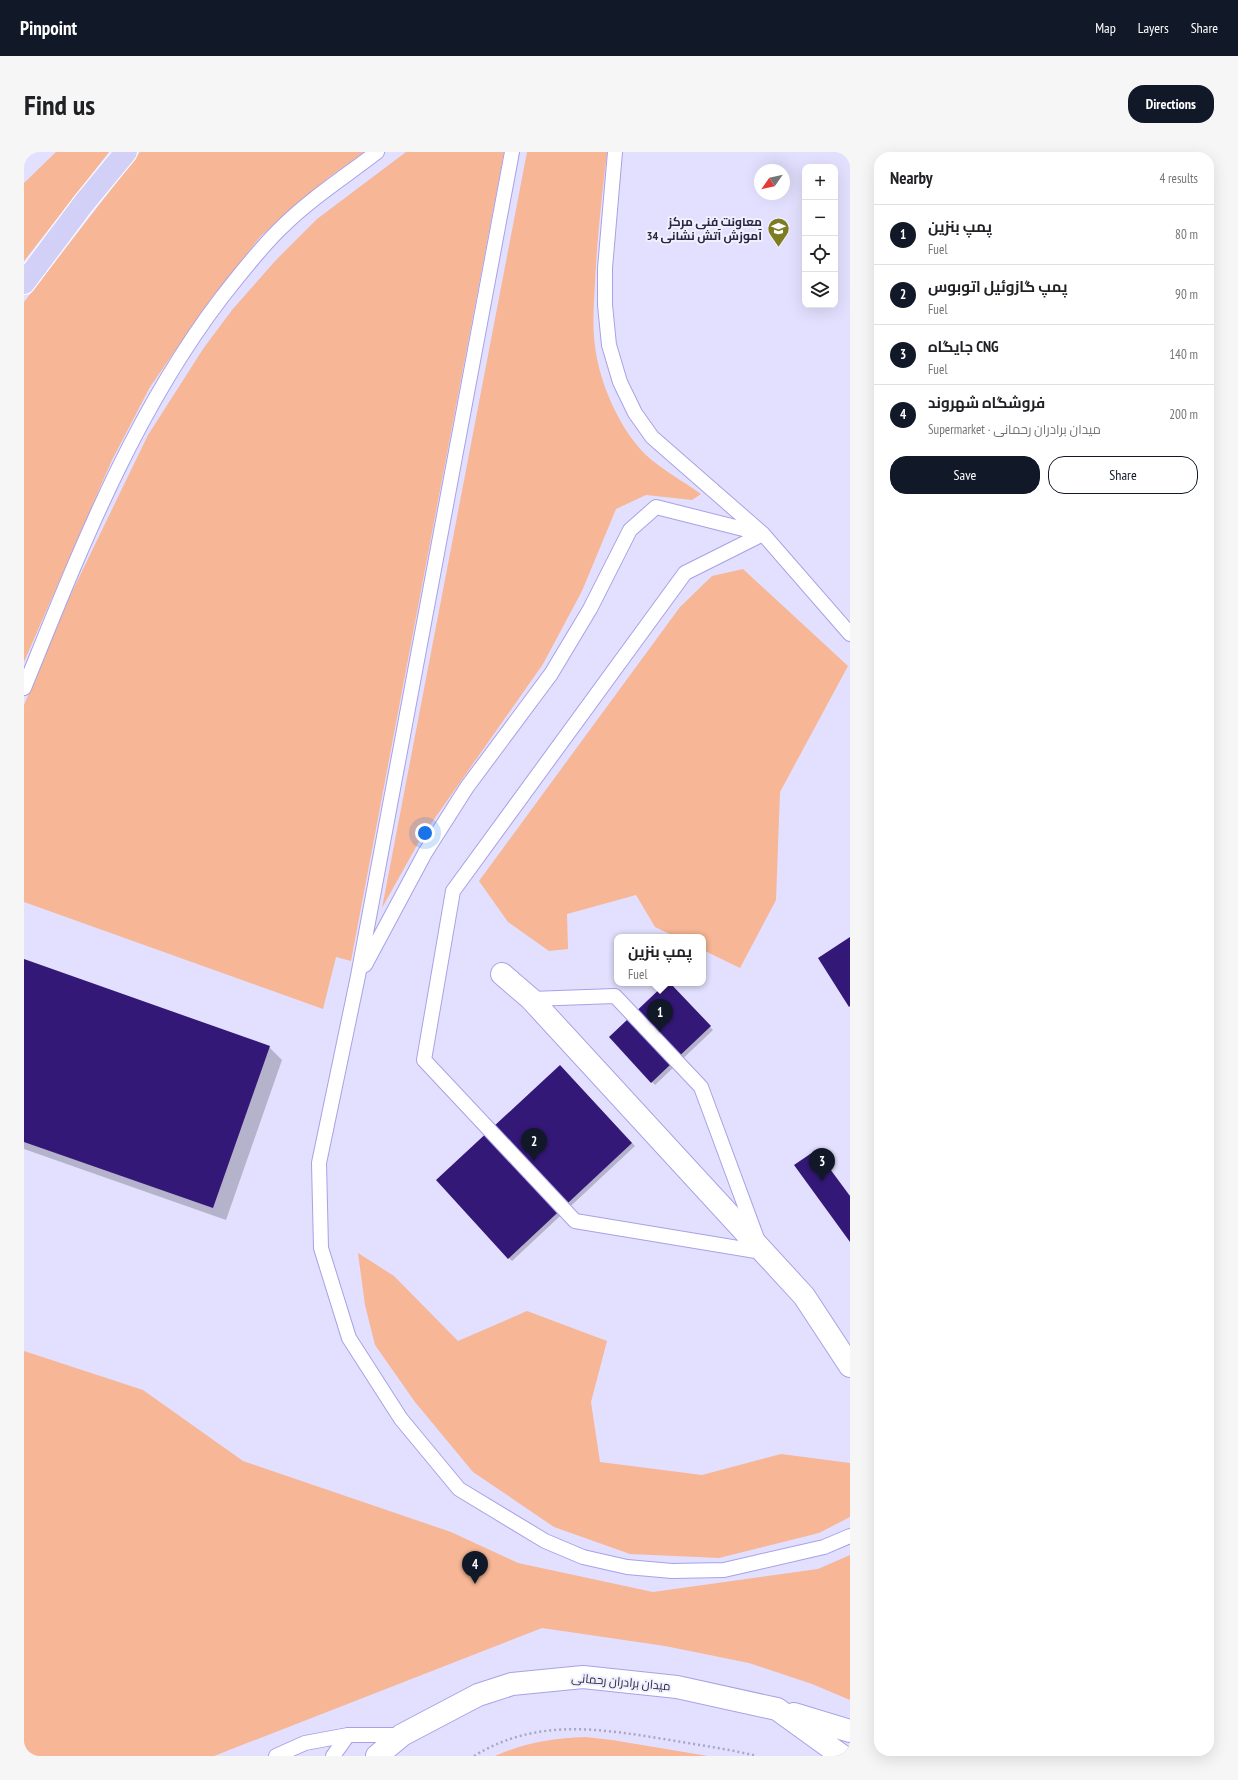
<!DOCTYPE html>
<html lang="en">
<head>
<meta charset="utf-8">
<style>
  :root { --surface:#fff; --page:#f6f6f6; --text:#202124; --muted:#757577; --line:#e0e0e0; --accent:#111827 }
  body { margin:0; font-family:"PT Sans Narrow",Cairo,sans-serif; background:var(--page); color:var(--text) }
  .controls { position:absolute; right:12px; top:12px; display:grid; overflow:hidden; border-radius:8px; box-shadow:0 4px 16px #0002 }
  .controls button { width:36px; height:36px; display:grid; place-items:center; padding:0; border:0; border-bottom:1px solid var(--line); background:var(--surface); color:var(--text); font:20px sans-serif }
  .compass { position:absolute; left:730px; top:12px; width:36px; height:36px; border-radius:50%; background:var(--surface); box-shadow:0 4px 16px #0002; rotate:236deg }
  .you { position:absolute; left:401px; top:681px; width:14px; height:14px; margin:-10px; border:3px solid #fff; border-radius:50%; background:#1a73e8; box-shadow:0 0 0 6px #1a73e833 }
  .badge { display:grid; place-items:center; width:26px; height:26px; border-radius:50%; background:var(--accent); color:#fff; font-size:13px; font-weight:700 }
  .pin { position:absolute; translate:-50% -33px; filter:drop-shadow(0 1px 2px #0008) }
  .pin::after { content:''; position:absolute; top:21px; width:14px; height:12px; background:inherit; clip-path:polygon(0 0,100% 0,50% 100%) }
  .popup { position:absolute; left:590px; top:782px; width:92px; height:52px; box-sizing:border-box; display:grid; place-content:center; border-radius:8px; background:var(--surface); filter:drop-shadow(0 1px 3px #0005); font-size:13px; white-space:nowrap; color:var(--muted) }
  .popup b { font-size:15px; color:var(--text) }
  .popup::after { content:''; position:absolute; left:50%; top:100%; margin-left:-8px; border:8px solid transparent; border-top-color:var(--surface) }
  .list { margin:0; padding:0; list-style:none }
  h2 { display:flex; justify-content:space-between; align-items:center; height:52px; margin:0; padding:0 16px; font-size:17px }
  h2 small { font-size:13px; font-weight:400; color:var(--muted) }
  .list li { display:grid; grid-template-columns:26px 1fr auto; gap:12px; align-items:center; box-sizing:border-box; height:60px; padding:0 16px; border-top:1px solid var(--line) }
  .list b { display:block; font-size:15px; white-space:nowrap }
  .list p { margin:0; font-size:13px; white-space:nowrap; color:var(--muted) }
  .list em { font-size:13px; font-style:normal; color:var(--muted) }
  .actions { display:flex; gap:8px; padding:12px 16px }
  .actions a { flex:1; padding:9px 0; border:1px solid var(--accent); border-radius:16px; text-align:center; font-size:14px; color:var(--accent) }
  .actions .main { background:var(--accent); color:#fff }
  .icon { flex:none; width:22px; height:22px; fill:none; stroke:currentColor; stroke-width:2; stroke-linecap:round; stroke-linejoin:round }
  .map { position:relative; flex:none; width:826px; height:1604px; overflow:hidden; border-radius:16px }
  header { display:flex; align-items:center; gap:24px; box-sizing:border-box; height:56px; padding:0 20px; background:var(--accent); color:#fff }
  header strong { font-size:19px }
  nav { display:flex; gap:22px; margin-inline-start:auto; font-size:14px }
  .intro { display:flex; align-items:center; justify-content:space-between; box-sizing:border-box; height:96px; padding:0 24px }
  h1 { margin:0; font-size:28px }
  .button { padding:10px 18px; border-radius:16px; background:var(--accent); color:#fff; font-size:14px; font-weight:700 }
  main { display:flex; gap:24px; padding:0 24px }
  aside { flex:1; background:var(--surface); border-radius:16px; box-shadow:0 4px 16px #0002 }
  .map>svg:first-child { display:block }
</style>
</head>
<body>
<header>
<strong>Pinpoint</strong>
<nav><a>Map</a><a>Layers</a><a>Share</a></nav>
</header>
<div class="intro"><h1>Find us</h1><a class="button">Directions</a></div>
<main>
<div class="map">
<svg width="826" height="1604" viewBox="0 0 826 1604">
  <rect width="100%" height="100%" fill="#e2e0fe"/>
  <path fill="#f7b695" d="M32,0H85L0,109V31Z
    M116,0H340L304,26L237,84L186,148L126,235L88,308L0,510V150Z
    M382,0H480L327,809L312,805L299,857L0,750V553L47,442L124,283L179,197L208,158L252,108L293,67Z
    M503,0H583C578,43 573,87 571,130C570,152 568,173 571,194C575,230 596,278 622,303C638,318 659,329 677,342L668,348L622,343L592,357L558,439L519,512L397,686L358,756Z
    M719,417L824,514L756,640L752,748L716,816L679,798V785H652L631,775L612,743L543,762L544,797L525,799L484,770L455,729L656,455L688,424Z
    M334,1101L370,1124L434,1189L503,1159L583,1189L567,1250L576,1310L678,1323L757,1302L826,1311V1365L795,1381L695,1406L606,1402L530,1375L449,1320L391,1250L351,1193L341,1153Z
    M0,1199L119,1238L219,1309L427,1380L494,1411L629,1440L794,1417L826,1403V1548L788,1532L725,1511L641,1494L518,1476L190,1604H0Z
    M561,1585L588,1588L684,1604H471C500,1591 530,1586 561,1585Z"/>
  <path fill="#0003" d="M0,808L245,895L258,908L202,1068L0,997Z
    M644,831L689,878L631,933L586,885Z
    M536,914L611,994L488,1109L413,1028Z"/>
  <path fill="#341877" d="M826,785V854L825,855L794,806Z
    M0,807L246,894L189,1056L0,990Z
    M642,831H646L687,874L627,931L585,885Z
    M536,913L608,991L484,1107L412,1028Z
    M792,998L826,1044V1090L770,1013Z"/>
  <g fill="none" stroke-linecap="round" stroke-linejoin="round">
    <defs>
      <path id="service" d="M488,0L334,824L295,1011L297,1096L325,1186L377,1267L435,1337L521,1389L559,1405L603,1415L648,1419L700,1418L800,1395L826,1384
        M591,0L581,116V153L585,193L596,230L611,261L628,285L739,382L826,482
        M0,536C56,399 108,263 198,145C217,121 236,96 258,75C286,47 322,24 353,0
        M341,813L401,701L443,635L527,522L566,457L606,378L632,355L739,382
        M507,847L591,844L677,935L738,1100L551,1069L400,908L429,739L661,421L739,382
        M252,1604L281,1591L324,1583H378
        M309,1604L324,1583"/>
      <path id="minor" d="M478,822L507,847L780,1144L826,1214"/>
      <path id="secondary" d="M770,1562L826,1579
        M353,1604L378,1583L454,1543L488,1532L559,1525L653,1535L753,1557L818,1604"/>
      <path id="trunk" d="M0,131L60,51L102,0"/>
    </defs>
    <use href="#service" stroke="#a8a1e7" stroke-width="16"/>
    <use href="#minor" stroke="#a8a1e7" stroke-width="24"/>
    <use href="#secondary" stroke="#a8a1e7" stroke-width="24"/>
    <use href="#trunk" stroke="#fff" stroke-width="24"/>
    <path stroke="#a8a6c3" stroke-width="2.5" stroke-dasharray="2 3" stroke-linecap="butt" d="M450,1604C514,1565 577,1577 646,1588C675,1593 704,1597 733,1604"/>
    <use href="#service" stroke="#fff" stroke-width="14"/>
    <use href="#minor" stroke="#fff" stroke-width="22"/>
    <use href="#secondary" stroke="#fff" stroke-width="22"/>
    <use href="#trunk" stroke="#d2d0f7" stroke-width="22"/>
  </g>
  <defs>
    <symbol id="university-pin" viewBox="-11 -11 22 30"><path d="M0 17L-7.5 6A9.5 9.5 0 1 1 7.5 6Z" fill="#7e7c23" stroke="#f0effe"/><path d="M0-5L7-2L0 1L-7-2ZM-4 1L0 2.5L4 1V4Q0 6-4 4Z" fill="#fff"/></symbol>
  </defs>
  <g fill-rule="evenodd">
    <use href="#university-pin" x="742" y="64" width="25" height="34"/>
  </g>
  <g text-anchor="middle" stroke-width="4" stroke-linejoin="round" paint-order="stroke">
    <g font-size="12" font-weight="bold" fill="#292642" stroke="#f0effe" text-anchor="end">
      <text x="738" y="74">معاونت فنی مرکز<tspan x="738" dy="14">آموزش آتش نشانی 34</tspan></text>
    </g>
    <g font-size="12" fill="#292642" stroke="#f0effe">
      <text transform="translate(597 1530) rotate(5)" y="4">میدان برادران رحمانی</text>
    </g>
  </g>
</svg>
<div class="controls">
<button>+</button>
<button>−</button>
<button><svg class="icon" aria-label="locate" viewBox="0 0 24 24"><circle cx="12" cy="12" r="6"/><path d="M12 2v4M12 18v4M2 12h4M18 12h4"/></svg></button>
<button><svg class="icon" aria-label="layers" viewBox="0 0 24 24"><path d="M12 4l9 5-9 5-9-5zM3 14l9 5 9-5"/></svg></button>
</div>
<svg class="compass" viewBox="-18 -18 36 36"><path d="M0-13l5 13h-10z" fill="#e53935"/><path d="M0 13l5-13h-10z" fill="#757577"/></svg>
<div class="you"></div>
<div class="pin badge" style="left:636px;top:880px">1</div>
<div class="popup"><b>پمپ بنزین</b>Fuel</div>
<div class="pin badge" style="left:510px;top:1009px">2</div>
<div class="pin badge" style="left:798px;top:1029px">3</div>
<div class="pin badge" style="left:451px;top:1432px">4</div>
</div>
<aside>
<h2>Nearby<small>4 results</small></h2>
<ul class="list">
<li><span class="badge">1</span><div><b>پمپ بنزین</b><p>Fuel</p></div><em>80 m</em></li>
<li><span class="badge">2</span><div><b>پمپ گازوئیل اتوبوس</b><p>Fuel</p></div><em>90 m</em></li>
<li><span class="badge">3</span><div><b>جایگاه CNG</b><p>Fuel</p></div><em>140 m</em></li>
<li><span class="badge">4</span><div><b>فروشگاه شهروند</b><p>Supermarket · میدان برادران رحمانی</p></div><em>200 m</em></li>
</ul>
<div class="actions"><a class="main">Save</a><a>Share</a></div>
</aside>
</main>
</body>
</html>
